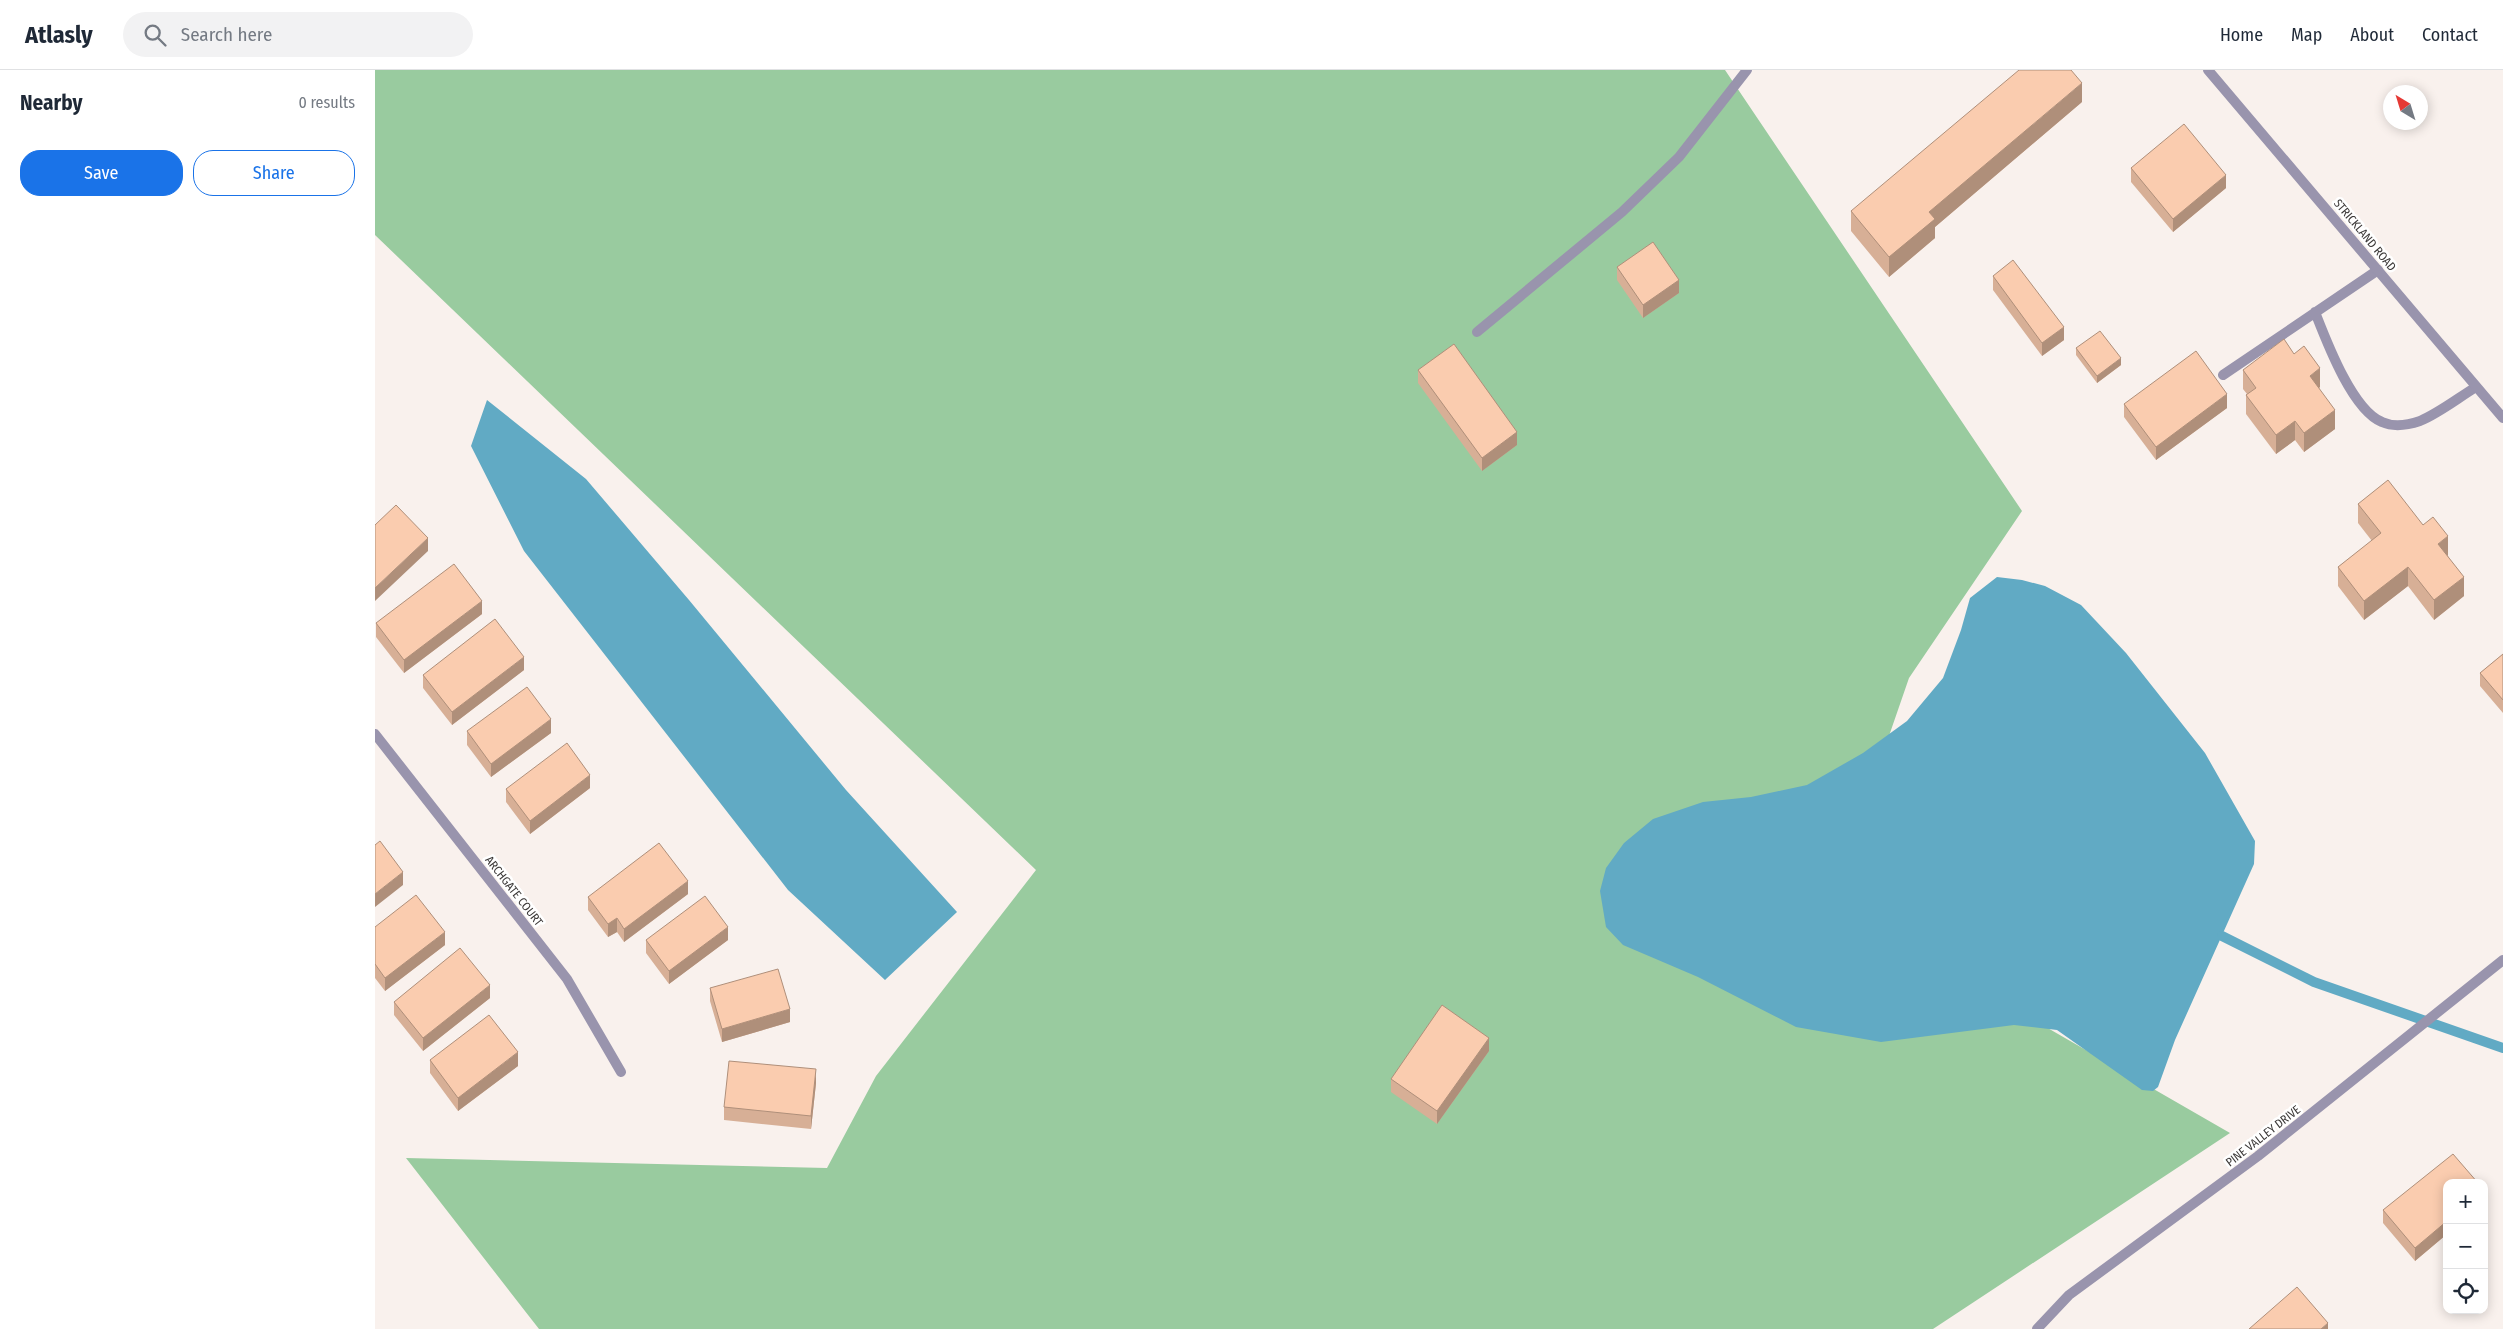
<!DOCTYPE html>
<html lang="en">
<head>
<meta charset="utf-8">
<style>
  :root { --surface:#fff; --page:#f2f2f3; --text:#1f2937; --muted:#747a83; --line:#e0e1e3; --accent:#1a73e8 }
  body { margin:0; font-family:"Fira Sans Condensed",sans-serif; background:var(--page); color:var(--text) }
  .controls { position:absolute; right:15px; bottom:15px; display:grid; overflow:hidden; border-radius:10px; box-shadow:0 2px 12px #0003 }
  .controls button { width:45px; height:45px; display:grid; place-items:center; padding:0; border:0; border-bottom:1px solid var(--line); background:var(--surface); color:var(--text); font:25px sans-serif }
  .compass { position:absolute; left:2008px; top:15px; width:45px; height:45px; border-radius:50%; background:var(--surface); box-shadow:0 2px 12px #0003; rotate:322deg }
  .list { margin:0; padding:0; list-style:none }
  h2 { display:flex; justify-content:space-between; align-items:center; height:65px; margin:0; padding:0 20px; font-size:21px }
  h2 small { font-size:16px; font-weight:400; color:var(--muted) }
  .actions { display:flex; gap:10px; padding:15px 20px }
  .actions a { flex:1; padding:11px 0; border:1px solid var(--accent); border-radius:20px; text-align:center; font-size:18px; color:var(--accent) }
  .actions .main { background:var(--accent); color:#fff }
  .icon { flex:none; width:28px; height:28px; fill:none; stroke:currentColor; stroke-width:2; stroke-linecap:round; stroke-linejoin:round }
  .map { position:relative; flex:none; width:2128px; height:1259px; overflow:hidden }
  header { display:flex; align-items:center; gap:30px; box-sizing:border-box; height:70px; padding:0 25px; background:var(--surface); border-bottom:1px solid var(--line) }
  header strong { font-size:24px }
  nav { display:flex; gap:28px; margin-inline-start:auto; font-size:18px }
  .search { width:350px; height:45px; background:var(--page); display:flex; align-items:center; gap:12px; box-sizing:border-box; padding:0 18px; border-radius:28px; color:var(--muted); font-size:19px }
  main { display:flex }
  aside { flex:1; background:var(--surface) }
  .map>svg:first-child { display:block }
</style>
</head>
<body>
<header>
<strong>Atlasly</strong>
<div class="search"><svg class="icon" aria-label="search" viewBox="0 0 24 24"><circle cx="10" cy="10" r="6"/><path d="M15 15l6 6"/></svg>Search here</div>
<nav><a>Home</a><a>Map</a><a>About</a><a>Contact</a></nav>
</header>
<main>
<aside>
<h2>Nearby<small>0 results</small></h2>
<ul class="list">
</ul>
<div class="actions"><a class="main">Save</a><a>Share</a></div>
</aside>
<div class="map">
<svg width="2128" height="1259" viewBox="0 0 2128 1259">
  <rect width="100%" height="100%" fill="#f9f1ed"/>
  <path fill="#99cb9f" d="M0,0H1350L1647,441L1534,608L1477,773L1617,926L1855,1063L1558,1259H164L31,1088L452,1098L501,1006L661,800L0,165Z"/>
  <path fill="#61aac4" d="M112,330L211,409L314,530L471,720L582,842L510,910L413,820L149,481L96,376Z
    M1622,507L1647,510L1670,516L1706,535L1751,583L1830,683L1880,771L1879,794L1800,970L1783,1017L1778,1021L1767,1020L1682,960L1639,955L1506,972L1421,957L1323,907L1248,875L1231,857L1225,821L1231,798L1249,773L1278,749L1328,732L1376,727L1432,715L1488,683L1532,651L1568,608L1586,560L1595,528Z"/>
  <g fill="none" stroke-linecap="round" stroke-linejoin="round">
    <path stroke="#61aac4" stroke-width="10" d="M1847,866L1939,912L2128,978"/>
    <path stroke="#9994ad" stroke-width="10" d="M1940,242C1951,270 1977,340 2007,352C2018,357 2033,355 2045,351C2064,343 2083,328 2101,317
      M1102,262L1247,142L1304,87L1372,0
      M1848,305L2003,200"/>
    <path stroke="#9994ad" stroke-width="10" d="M1833,0L2128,348
      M0,664L192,909L246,1002
      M1662,1259L1694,1225L1883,1086L2128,890"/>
  </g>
  <path fill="#d7af96" d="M1707,32L1560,157V168L1514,207L1476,161V141Z
    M1756,98L1851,118L1798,162L1756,112Z
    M1242,197L1304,223L1268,248L1242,210Z
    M1618,206L1689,270L1667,286L1618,220Z
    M1701,278L1746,295L1722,313L1701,285Z
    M1919,284L1945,317L1944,318L1960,359L1929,382L1920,370L1901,384L1871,344V325L1872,324L1868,319V300Z
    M1043,300L1142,375L1107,401L1043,313Z
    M1749,334L1852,338L1781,390L1749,347Z
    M1983,434L2048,455L2073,485V486L2089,526L2059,550L2033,516L1989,550L1963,516V497L1997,471L1983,453Z
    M107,544L29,603L1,567V553Z
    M2128,584V643L2105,616V603Z
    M149,600L77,655L48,618V605Z
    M92,661L176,663L116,707L92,675Z
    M215,718L155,764L131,732V719Z
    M313,824L249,872L242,862L233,867L213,840V827Z
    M0,857L70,875L10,921L0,908Z
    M271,870H353L294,914L271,883Z
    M335,918L415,952L347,972L335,931Z
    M115,928L48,981L19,945V932Z
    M1114,981L1062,1054L1016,1022V1009Z
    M55,990L143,996L83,1041L55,1003Z
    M441,1013L436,1059L349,1050V1037Z
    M2072,1113V1164L2040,1191L2008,1153V1140Z"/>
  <path fill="#af8f7a" d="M1707,13V32L1560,157V168L1514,207V187L1554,142Z
    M1851,105V118L1798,162V149Z
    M1304,210V223L1268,248V235Z
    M1689,257V270L1667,286V273Z
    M1746,288V295L1722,313V306Z
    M1945,298V317L1935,325V306Z
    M1852,324V338L1781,390V377Z
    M1960,340V359L1929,382V363Z
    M1920,351V370L1901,384V365Z
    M1142,362V375L1107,401V388Z
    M2073,466V485L2063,493V474Z
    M53,468V481L0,531V518Z
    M2033,497V516L1989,550V531Z
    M2089,507V526L2059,550V530Z
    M107,531V544L29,603V590Z
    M149,587V600L77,655V642Z
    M176,649V663L116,707V694Z
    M215,705V718L155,764V751Z
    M28,802V815L0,837V824Z
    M313,811V824L249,872V859Z
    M242,848V862L233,867V854Z
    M353,857V870L294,914V901Z
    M70,862V875L10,921V908Z
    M115,915V928L48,981V968Z
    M415,939V952L347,972V959Z
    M1114,968V981L1062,1054V1041Z
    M143,982V996L83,1041V1028Z
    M441,999V1013L436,1059V1046Z
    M2072,1151V1164L2040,1191V1178Z
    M1953,1253V1259H1946Z"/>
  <path fill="#faccaf" stroke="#af8f7a" d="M1644,0H1696L1707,13L1554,142L1560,149L1514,187L1476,141Z
    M1809,54L1851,105L1798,149L1756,98Z
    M1278,172L1304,210L1268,235L1242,197Z
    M1638,190L1689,257L1667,273L1618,206Z
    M1725,261L1746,288L1722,306L1701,278Z
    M1909,269L1919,284L1929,276L1945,298L1935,306L1960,340L1929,363L1920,351L1901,365L1871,325L1881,318L1868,300Z
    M1079,274L1142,362L1107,388L1043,300Z
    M1821,281L1852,324L1781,377L1749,334Z
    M2013,410L2048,455L2058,447L2073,466L2063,474L2089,507L2059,530L2033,497L1989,531L1963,497L2006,463L1983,434Z
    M21,435L53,468L0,518V455Z
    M79,494L107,531L29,590L1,553Z
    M120,549L149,587L77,642L48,605Z
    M2128,584V630L2105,603Z
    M152,617L176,649L116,694L92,661Z
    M192,673L215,705L155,751L131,719Z
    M5,771L28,802L0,824V775Z
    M284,773L313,811L249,859L242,848L233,854L213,827Z
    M41,825L70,862L10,908L0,894V857Z
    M330,826L353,857L294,901L271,870Z
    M85,878L115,915L48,968L19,932Z
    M403,899L415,939L347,959L335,918Z
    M1067,935L1114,968L1062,1041L1016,1009Z
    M114,945L143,982L83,1028L55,990Z
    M354,991L441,999L436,1046L349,1037Z
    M2078,1084L2103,1113H2072V1151L2040,1178L2008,1140Z
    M1922,1217L1953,1253L1946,1259H1874Z"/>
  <g text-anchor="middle" stroke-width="5" stroke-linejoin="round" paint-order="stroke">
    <g font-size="12" fill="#3b3837" stroke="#fff">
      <text transform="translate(1990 165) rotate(50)" y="4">STRICKLAND ROAD</text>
      <text transform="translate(139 821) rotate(52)" y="4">ARCHGATE COURT</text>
      <text transform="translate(1888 1066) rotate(-38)" y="4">PINE VALLEY DRIVE</text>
    </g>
  </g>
</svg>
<div class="controls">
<button>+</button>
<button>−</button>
<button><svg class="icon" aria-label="locate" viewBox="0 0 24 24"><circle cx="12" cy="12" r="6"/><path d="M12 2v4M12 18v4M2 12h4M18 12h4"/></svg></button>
</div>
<svg class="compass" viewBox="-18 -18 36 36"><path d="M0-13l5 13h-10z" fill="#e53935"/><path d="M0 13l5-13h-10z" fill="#747a83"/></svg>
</div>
</main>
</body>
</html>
